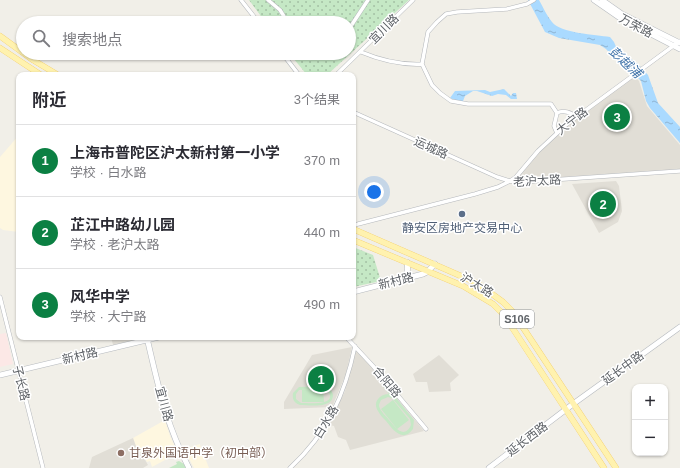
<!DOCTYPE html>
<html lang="zh">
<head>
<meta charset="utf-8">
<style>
  :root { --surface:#fff; --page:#f2f2f3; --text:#2b2b33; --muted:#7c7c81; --line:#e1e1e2; --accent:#0b8043 }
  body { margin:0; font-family:Helvetica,"Noto Sans SC",sans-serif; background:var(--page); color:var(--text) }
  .controls { position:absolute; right:12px; bottom:12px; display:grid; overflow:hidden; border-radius:8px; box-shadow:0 1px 3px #0004 }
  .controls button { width:36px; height:36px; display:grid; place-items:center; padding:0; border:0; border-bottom:1px solid var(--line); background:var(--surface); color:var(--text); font:20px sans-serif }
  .you { position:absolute; left:374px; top:192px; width:14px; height:14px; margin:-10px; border:3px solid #fff; border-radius:50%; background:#1a73e8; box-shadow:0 0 0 6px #1a73e833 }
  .badge { display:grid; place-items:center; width:26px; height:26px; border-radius:50%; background:var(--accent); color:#fff; font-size:13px; font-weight:700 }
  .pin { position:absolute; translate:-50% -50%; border:2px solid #fff; box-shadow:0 1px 4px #0006 }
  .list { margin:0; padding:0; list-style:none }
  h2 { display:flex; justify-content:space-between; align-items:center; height:52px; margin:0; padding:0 16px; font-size:17px }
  h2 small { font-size:13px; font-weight:400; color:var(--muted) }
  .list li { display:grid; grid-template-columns:26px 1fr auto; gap:12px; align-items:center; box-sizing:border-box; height:72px; padding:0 16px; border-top:1px solid var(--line) }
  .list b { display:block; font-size:15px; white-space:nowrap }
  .list p { margin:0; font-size:13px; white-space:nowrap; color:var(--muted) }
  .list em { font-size:13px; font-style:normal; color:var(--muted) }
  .icon { flex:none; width:22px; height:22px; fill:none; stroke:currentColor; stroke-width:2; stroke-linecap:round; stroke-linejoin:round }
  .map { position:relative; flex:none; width:680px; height:468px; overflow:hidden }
  .search { position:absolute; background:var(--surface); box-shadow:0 1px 3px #0004; left:16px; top:16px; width:340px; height:44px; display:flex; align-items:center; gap:10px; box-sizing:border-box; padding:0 14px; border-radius:22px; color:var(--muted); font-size:15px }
  .panel { position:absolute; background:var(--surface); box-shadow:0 1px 3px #0004; left:16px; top:72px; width:340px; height:268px; border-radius:8px }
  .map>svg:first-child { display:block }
</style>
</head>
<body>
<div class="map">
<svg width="680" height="468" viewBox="0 0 680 468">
  <defs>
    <pattern id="park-dots" width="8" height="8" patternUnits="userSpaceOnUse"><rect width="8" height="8" fill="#c5e8c5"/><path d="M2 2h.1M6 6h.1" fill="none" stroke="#a3c0a4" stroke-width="1.8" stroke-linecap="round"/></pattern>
    <pattern id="water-ripples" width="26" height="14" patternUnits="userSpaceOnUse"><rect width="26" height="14" fill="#aadaff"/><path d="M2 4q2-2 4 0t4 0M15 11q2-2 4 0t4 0" fill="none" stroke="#8eb4d2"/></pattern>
  </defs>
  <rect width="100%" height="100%" fill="#f1efe8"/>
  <path fill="#fef7e0" d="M19,135V232L3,230L0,228V157Z
    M165,420L170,436L178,453L152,467L150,461L147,462L138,448L137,449L133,438Z
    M200,444V445L209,468H194L184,449Z"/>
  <path fill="#e1ded6" d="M634,76L639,81L647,106L680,145V169L522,180H514L540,151L564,128Z
    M616,181L619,186L622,211L618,222L599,233L572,184Z
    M111,337H141L139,339L113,345Z
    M352,347L346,374L332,407L284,409V402L312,355Z
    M356,350L373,369L424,431L350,450L346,440L338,437L334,426L329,425L345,391Z
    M439,355L459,375L450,383L451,391L429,392L427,382H416L413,374Z
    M133,438L137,449L138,448L148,465L143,468H89L92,457Z"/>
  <path fill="#fce8e6" d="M6,333L13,364L0,367V334Z"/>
  <path fill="#c5e8c5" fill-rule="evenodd" d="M384,383L414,420L413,429C403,443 393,430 386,421C383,418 380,415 378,411C372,402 380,394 389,394L382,385ZM388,397L392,398L410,419L411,425C404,440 395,427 389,420C386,416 380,411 379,406C379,403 380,403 381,400Z
    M325,386C329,388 332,390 333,395C333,409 309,405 300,405C294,403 292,399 293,393L299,387ZM323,389L328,391C338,406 309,403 301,403L296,399V394L299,390Z
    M323,389L324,402H302V390Z
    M393,400L409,420L397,429L381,409Z
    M179,461L184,464L186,468H169L177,464L176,462Z"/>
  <path fill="url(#park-dots)" d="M249,0H409L327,75H307L289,53H349V23H266Z
    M353,247L373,255L381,281L353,287Z"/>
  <path fill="url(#water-ripples)" d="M528,0H539C543,7 547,16 552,22C560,33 596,35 610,37L614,42L617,49L638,64L648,75L658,103L680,127V143L650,108L646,101L641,81L630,70L614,58L606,49L600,45L559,38L545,32Z
    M504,89L511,96L513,93H516L517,99H511L506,95L498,94L492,96L477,91H473L465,96L463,101H457L450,98L455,91L485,90L490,92Z"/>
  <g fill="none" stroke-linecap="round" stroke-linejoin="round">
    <defs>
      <path id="street" d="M241,0L259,23
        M268,0L280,10L288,23
        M349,29L368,0
        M361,52C380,60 401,65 422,64L432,85L440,93L451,101L468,104H551L557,113L554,126L557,133
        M282,53L299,75
        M422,64L428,32L437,22L446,14L457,12L507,9L527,4L534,0
        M336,75L413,0
        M353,112L497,177L510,181L522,182L680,171
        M557,113C563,110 571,112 576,117
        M353,226L358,224L475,194L498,187L510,181L516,177L538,151L567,124L680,41
        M0,297L43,468
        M346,337L373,366L426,429
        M290,468C327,434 345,395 355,346"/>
      <path id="secondary" d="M594,0L620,18L680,49
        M602,0L622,14L680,43
        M404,279C408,273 408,269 407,262
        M353,292L423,274L427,272L435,264
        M147,338C158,385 166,425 189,468
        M0,375L159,337
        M489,468L573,404L680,327"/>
      <path id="primary" d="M0,36L33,60L58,75
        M0,48L41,75
        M353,229L477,283L503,302L512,311L522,326L616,468
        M353,240L463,286L493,304L504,315L604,468"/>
    </defs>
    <use href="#street" stroke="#b5b8bc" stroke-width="4.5"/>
    <use href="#secondary" stroke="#b6babf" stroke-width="6"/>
    <use href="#primary" stroke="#f2c960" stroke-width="6"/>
    <use href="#street" stroke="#fff" stroke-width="3.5"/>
    <use href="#secondary" stroke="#fff" stroke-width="5"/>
    <use href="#primary" stroke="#fff2af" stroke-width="5.5"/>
  </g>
  <circle fill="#5c6f8a" stroke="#fff" stroke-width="1.5" cx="462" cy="214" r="4"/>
  <circle fill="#8d6e63" stroke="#fff" stroke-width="1.5" cx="121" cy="453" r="4"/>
  <g text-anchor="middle" stroke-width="3" stroke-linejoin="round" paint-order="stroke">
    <rect fill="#fff" stroke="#8f9295" stroke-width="1" x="500" y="310" width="34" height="18" rx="3"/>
    <g font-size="11" font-weight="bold" fill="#5f6368">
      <text x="517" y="323">S106</text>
    </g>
    <g font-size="12" fill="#5f6368" stroke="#fff">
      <text transform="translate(636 26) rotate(28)" y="4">万荣路</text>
      <text transform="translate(384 29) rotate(-45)" y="4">宜川路</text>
      <text transform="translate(572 121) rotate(-38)" y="4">大宁路</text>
      <text transform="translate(431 148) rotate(24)" y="4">运城路</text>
      <text transform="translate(537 181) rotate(-3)" y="4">老沪太路</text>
      <text transform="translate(396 281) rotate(-14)" y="4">新村路</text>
      <text transform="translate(477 285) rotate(31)" y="4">沪太路</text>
      <text transform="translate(80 356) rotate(-13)" y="4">新村路</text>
      <text transform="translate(623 368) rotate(-36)" y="4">延长中路</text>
      <text transform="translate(387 382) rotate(50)" y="4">合阳路</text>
      <text transform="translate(21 383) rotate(76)" y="4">子长路</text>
      <text transform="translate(164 404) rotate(75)" y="4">宜川路</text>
      <text transform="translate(326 422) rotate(-59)" y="4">白水路</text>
      <text transform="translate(527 439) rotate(-37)" y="4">延长西路</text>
    </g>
    <g font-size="12" fill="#4e5e75" stroke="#fff">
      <text x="462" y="232">静安区房地产交易中心</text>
    </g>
    <g font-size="12" fill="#785e54" stroke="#fff" text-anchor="start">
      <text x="129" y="457">甘泉外国语中学（初中部）</text>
    </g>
    <g font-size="13" font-style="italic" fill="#4174aa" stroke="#fff">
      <text transform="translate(626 62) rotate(43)" y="5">彭越浦</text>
    </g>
  </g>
</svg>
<div class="controls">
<button>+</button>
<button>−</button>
</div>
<div class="you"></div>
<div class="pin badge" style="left:321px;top:379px">1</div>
<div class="pin badge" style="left:603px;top:204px">2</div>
<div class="pin badge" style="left:617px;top:117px">3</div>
<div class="search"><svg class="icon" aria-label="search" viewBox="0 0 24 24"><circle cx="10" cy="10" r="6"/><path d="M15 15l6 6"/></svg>搜索地点</div>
<section class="panel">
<h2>附近<small>3个结果</small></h2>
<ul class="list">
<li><span class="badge">1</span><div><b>上海市普陀区沪太新村第一小学</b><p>学校 · 白水路</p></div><em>370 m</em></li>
<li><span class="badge">2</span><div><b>芷江中路幼儿园</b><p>学校 · 老沪太路</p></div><em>440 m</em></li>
<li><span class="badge">3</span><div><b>风华中学</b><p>学校 · 大宁路</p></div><em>490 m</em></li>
</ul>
</section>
</div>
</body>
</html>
